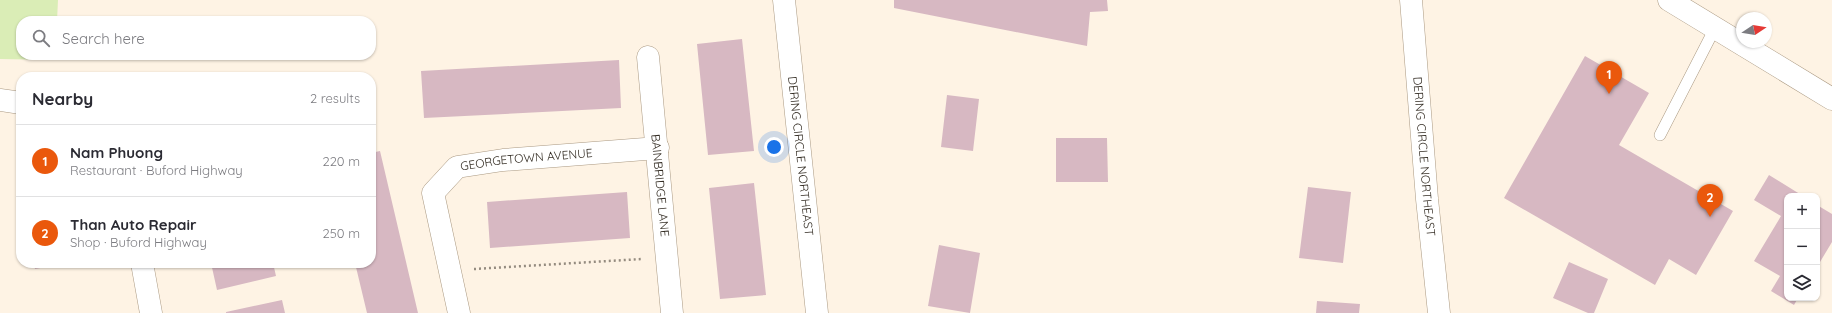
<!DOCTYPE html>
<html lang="en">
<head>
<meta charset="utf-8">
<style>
  :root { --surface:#fff; --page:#f7f7f7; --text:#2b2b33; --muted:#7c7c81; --line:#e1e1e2; --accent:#ea580c }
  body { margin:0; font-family:Quicksand,sans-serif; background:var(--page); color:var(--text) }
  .controls { position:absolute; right:12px; bottom:12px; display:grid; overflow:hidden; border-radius:8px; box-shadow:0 1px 3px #0004 }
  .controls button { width:36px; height:36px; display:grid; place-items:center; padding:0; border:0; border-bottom:1px solid var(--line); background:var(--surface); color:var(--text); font:20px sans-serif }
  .compass { position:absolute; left:1736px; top:12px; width:36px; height:36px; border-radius:50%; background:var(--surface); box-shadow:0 1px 3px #0004; rotate:78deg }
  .you { position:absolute; left:774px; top:147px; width:14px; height:14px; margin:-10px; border:3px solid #fff; border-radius:50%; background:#1a73e8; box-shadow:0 0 0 6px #1a73e833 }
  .badge { display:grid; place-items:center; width:26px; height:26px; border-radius:50%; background:var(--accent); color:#fff; font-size:13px; font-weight:700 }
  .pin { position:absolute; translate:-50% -33px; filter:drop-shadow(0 1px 2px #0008) }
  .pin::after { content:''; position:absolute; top:21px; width:14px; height:12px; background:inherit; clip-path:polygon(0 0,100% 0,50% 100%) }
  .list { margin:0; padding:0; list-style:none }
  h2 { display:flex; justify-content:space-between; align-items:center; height:52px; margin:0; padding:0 16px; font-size:17px }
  h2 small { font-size:13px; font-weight:400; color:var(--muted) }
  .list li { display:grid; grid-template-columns:26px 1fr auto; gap:12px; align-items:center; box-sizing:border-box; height:72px; padding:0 16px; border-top:1px solid var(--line) }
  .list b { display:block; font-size:15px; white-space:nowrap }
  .list p { margin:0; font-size:13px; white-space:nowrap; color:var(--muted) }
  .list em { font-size:13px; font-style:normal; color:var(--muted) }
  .icon { flex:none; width:22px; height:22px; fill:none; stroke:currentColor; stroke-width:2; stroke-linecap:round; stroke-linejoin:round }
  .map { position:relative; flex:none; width:1832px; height:313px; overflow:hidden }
  .search { position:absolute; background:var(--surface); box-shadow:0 1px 3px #0004; left:16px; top:16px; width:360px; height:44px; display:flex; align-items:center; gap:10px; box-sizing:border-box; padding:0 14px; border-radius:16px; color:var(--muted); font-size:15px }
  .panel { position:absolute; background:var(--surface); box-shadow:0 1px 3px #0004; left:16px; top:72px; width:360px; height:196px; border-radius:16px }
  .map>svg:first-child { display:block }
</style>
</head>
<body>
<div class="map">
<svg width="1832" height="313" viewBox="0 0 1832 313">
  <rect width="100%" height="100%" fill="#fef3e4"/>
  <path fill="#daedb6" d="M0,0H58L57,21H21V55H54V60L0,59Z"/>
  <path fill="#d7b8c2" d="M894,0H1107L1108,11L1090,12L1087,46L894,8Z
    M742,39L754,151L708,155L697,44Z
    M1585,56L1649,93L1619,145L1733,211L1696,275L1669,259L1655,285L1504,198Z
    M619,60L621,108L424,118L421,71Z
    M947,95L979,99L973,151L941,147Z
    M1056,138H1107L1108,182H1056Z
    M380,151L418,313H367L355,263H371V153Z
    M1769,175L1803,196H1787V298H1798L1794,305L1771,291L1780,276L1754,261L1781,216L1754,200Z
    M754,183L766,295L720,299L709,188Z
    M1308,187L1351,192L1343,263L1299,258Z
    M627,192L630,238L490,248L487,202Z
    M1817,205L1832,214V242L1817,267Z
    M939,245L980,253L970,313L928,306Z
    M1569,262L1608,279L1594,313H1588L1553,298Z
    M34,263H62V264L35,269Z
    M211,263H273L276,276L217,290Z
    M282,300L285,313H226V312Z
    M1317,301L1360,304L1359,313H1316Z"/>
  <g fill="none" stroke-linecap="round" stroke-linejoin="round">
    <defs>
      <path id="service" d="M1660,135L1715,28"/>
      <g id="minor">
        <path id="s1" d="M784,0L817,313"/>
        <path id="s2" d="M1411,0L1427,199L1439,313"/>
        <path id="s3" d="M648,57L672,313"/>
        <path d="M0,100L21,103"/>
        <path d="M142,263L151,313"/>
        <path id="s4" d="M459,313L433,193L457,167L503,160L658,148"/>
      </g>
      <path id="primary" d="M1669,0L1832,99"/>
    </defs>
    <use href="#service" stroke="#aa9982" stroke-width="12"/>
    <use href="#minor" stroke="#aa9982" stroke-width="23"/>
    <use href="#primary" stroke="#aa9982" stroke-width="23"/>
    <path stroke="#948b7f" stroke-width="2.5" stroke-dasharray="2 3" stroke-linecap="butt" d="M474,269L642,259"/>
    <use href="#service" stroke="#fff" stroke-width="11"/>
    <use href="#minor" stroke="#fff" stroke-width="22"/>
    <use href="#primary" stroke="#fff" stroke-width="22"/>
  </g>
  <g text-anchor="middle" stroke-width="3.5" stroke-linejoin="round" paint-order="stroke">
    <g font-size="12" fill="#342d24" stroke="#fff">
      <text dy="4" stroke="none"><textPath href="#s1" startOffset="157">DERING CIRCLE NORTHEAST</textPath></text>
      <text dy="4" stroke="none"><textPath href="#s2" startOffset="157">DERING CIRCLE NORTHEAST</textPath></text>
      <text dy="4" stroke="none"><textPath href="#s4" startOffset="228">GEORGETOWN AVENUE</textPath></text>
      <text dy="4" stroke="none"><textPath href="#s3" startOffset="129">BAINBRIDGE LANE</textPath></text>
    </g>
  </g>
</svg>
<div class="controls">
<button>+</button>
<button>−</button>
<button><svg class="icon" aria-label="layers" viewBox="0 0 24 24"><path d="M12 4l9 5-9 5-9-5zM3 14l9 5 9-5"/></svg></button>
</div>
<svg class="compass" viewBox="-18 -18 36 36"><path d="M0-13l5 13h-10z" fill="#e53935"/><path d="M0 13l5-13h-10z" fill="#7c7c81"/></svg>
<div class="you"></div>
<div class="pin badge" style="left:1609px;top:94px">1</div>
<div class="pin badge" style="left:1710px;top:217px">2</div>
<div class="search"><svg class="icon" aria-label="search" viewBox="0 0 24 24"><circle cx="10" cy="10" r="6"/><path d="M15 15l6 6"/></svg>Search here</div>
<section class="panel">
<h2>Nearby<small>2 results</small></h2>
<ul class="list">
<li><span class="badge">1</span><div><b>Nam Phuong</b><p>Restaurant · Buford Highway</p></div><em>220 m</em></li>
<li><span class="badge">2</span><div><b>Than Auto Repair</b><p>Shop · Buford Highway</p></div><em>250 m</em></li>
</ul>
</section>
</div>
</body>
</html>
